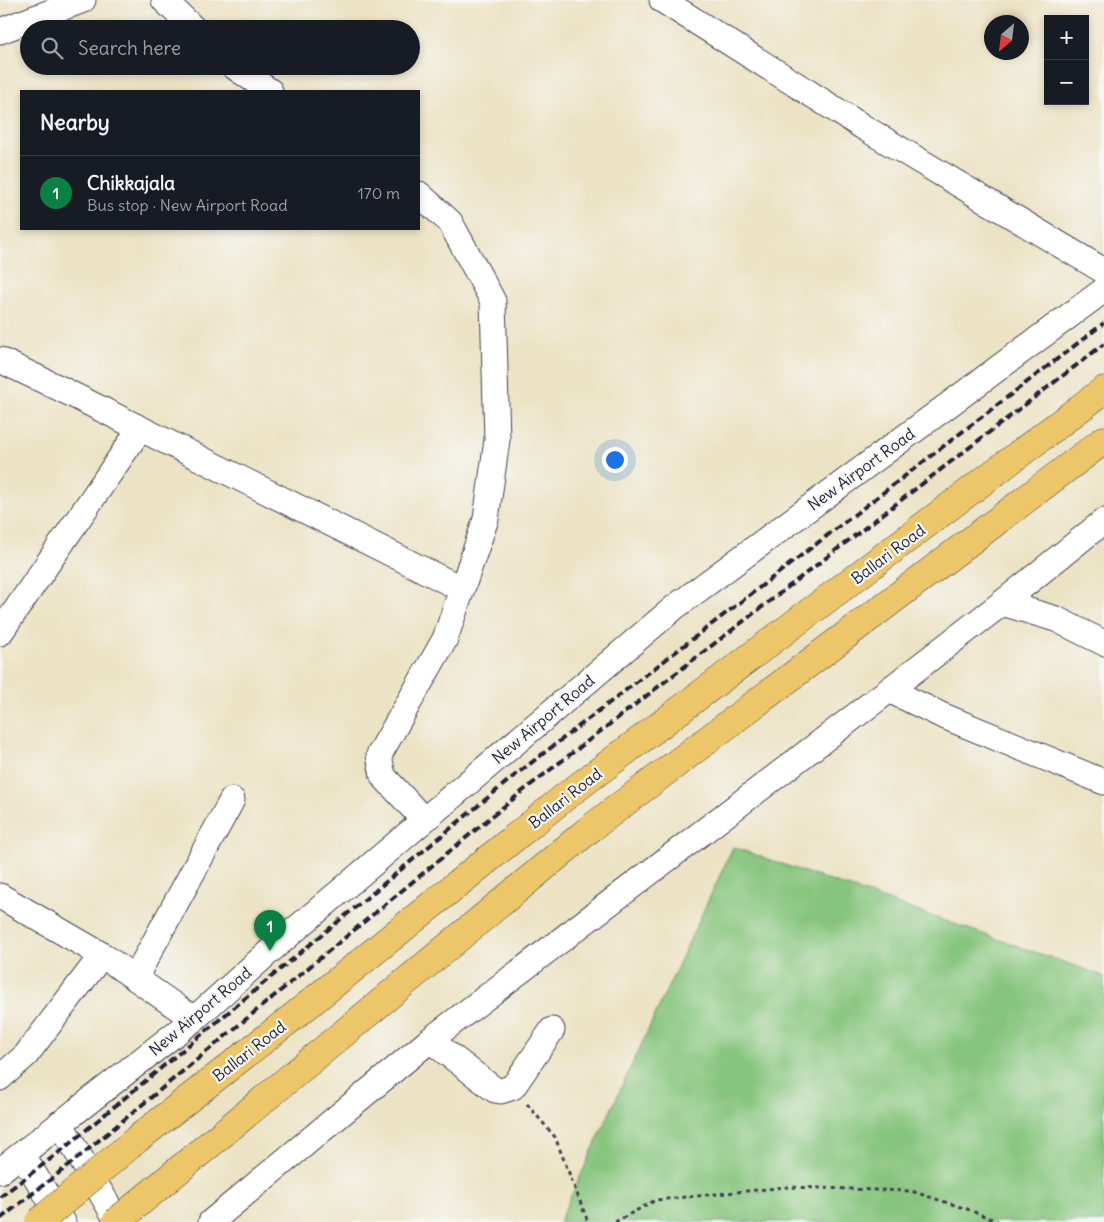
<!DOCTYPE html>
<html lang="en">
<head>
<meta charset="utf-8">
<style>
  :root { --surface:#171b24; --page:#242831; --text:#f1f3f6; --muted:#9ea1a6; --line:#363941; --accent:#0b8043 }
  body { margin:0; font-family:Delius,sans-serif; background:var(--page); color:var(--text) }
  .controls { position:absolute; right:15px; top:15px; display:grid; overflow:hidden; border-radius:0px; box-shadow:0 2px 8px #0003 }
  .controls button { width:45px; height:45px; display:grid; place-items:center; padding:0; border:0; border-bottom:1px solid var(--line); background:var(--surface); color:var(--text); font:25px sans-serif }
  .compass { position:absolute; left:984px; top:15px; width:45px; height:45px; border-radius:50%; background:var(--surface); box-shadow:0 2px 8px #0003; rotate:208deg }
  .you { position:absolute; left:614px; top:459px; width:18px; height:18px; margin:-12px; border:4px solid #fff; border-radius:50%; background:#1a73e8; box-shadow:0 0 0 8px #1a73e833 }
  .badge { display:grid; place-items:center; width:32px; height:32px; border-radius:50%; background:var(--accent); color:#fff; font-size:16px; font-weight:700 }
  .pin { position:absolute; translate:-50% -41px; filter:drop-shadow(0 1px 2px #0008) }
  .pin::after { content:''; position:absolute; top:26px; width:18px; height:15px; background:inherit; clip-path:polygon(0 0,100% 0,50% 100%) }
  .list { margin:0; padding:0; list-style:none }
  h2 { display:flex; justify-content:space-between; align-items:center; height:65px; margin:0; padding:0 20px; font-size:21px }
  h2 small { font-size:16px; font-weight:400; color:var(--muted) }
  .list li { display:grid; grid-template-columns:32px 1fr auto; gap:15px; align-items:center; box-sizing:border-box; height:75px; padding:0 20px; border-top:1px solid var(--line) }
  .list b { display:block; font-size:19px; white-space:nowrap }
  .list p { margin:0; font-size:16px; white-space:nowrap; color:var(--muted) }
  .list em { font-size:16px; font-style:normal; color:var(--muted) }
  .icon { flex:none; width:28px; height:28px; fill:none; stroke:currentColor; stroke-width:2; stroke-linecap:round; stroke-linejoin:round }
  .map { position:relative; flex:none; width:1104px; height:1222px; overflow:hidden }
  .search { position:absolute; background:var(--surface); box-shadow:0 2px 8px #0003; left:20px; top:20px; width:400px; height:55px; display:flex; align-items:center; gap:12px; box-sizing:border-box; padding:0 18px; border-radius:28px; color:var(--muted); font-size:19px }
  .panel { position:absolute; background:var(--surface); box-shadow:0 2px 8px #0003; left:20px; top:90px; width:400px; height:140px; border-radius:0px }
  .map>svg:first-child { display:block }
</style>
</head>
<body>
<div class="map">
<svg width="1104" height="1222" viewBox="0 0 1104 1222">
  <rect width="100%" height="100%" fill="#f6f6f2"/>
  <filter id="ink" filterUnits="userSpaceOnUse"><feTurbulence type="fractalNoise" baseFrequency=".02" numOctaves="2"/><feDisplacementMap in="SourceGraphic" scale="10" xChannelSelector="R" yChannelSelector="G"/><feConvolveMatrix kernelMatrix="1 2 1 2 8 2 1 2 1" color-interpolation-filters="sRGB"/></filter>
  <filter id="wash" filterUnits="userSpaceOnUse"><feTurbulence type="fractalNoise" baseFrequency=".0096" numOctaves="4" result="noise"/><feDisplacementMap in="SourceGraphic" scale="20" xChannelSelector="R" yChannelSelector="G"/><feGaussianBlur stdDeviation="1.12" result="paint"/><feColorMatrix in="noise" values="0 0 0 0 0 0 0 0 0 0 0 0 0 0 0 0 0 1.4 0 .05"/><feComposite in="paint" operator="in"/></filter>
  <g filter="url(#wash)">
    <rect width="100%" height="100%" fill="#ece3c4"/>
    <path fill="#86c57d" stroke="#54745c" d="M733,847L1104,976V1222H559Z"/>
  </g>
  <g filter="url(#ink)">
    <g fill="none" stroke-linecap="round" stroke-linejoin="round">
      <defs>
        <path id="minor" d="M164,0L194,29
          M662,0L863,127L1104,271
          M0,31L83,0
          M233,66L270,91
          M419,194L450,222L493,301L497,440L486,519L462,589
          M0,360L61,389L462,589L445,639L379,755L383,776L424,820
          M1002,603L1056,619L1104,643
          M0,633L140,429
          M889,690L941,715L1104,782
          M0,896L102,955L194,1019
          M135,978L232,800
          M430,1040L495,1090L501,1091L513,1087L552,1030
          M0,1078L26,1055L102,955
          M60,1123L118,1222
          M22,1154L63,1222
          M0,1171L194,1019L270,951L675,607L1104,290
          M211,1222L430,1040L889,690L1002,603L1104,521"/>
        <path id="highway" d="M566,796L1104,390
          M591,828L1104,440"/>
      </defs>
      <use href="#minor" stroke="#403f50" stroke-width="27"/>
      <use href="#highway" stroke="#403f50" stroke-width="29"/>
      <path stroke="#403f50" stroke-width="3" stroke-dasharray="4 4" stroke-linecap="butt" d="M527,1104L555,1137L588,1222
        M615,1222L656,1200L787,1187L911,1191L967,1209L999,1222"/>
      <use href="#minor" stroke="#fff" stroke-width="25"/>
      <use href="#highway" stroke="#ecc669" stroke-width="28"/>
      <path stroke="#22223b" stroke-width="4" stroke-dasharray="8 4" stroke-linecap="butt" d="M0,1197L57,1154L514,776L1104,323
        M0,1219L69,1165L524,790L1104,344"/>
      <defs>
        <path id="highway-bridge" d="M39,1222L136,1140L298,1013L566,796
          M116,1222L591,828"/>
      </defs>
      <use href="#highway-bridge" stroke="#403f50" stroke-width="29" stroke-linecap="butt"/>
      <use href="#highway-bridge" stroke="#ecc669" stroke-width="28"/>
    </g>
  </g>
  <g text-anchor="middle" stroke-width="4.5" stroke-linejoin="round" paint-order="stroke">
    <g font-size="16" fill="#22223b" stroke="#f6f6f2">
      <text transform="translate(861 469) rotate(-36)" y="6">New Airport Road</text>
      <text transform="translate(888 554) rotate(-37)" y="6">Ballari Road</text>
      <text transform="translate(543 719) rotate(-40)" y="6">New Airport Road</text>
      <text transform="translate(565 798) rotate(-38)" y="6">Ballari Road</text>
      <text transform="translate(200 1011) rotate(-40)" y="6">New Airport Road</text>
      <text transform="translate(249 1051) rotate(-38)" y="6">Ballari Road</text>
    </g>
  </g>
</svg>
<div class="controls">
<button>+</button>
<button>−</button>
</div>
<svg class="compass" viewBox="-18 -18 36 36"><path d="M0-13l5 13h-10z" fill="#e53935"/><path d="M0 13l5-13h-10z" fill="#9ea1a6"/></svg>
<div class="you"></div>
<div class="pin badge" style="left:270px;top:951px">1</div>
<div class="search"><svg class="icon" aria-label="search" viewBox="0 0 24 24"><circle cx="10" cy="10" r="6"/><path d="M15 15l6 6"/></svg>Search here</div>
<section class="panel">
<h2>Nearby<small></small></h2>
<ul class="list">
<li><span class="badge">1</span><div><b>Chikkajala</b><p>Bus stop · New Airport Road</p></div><em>170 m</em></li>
</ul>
</section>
</div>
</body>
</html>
